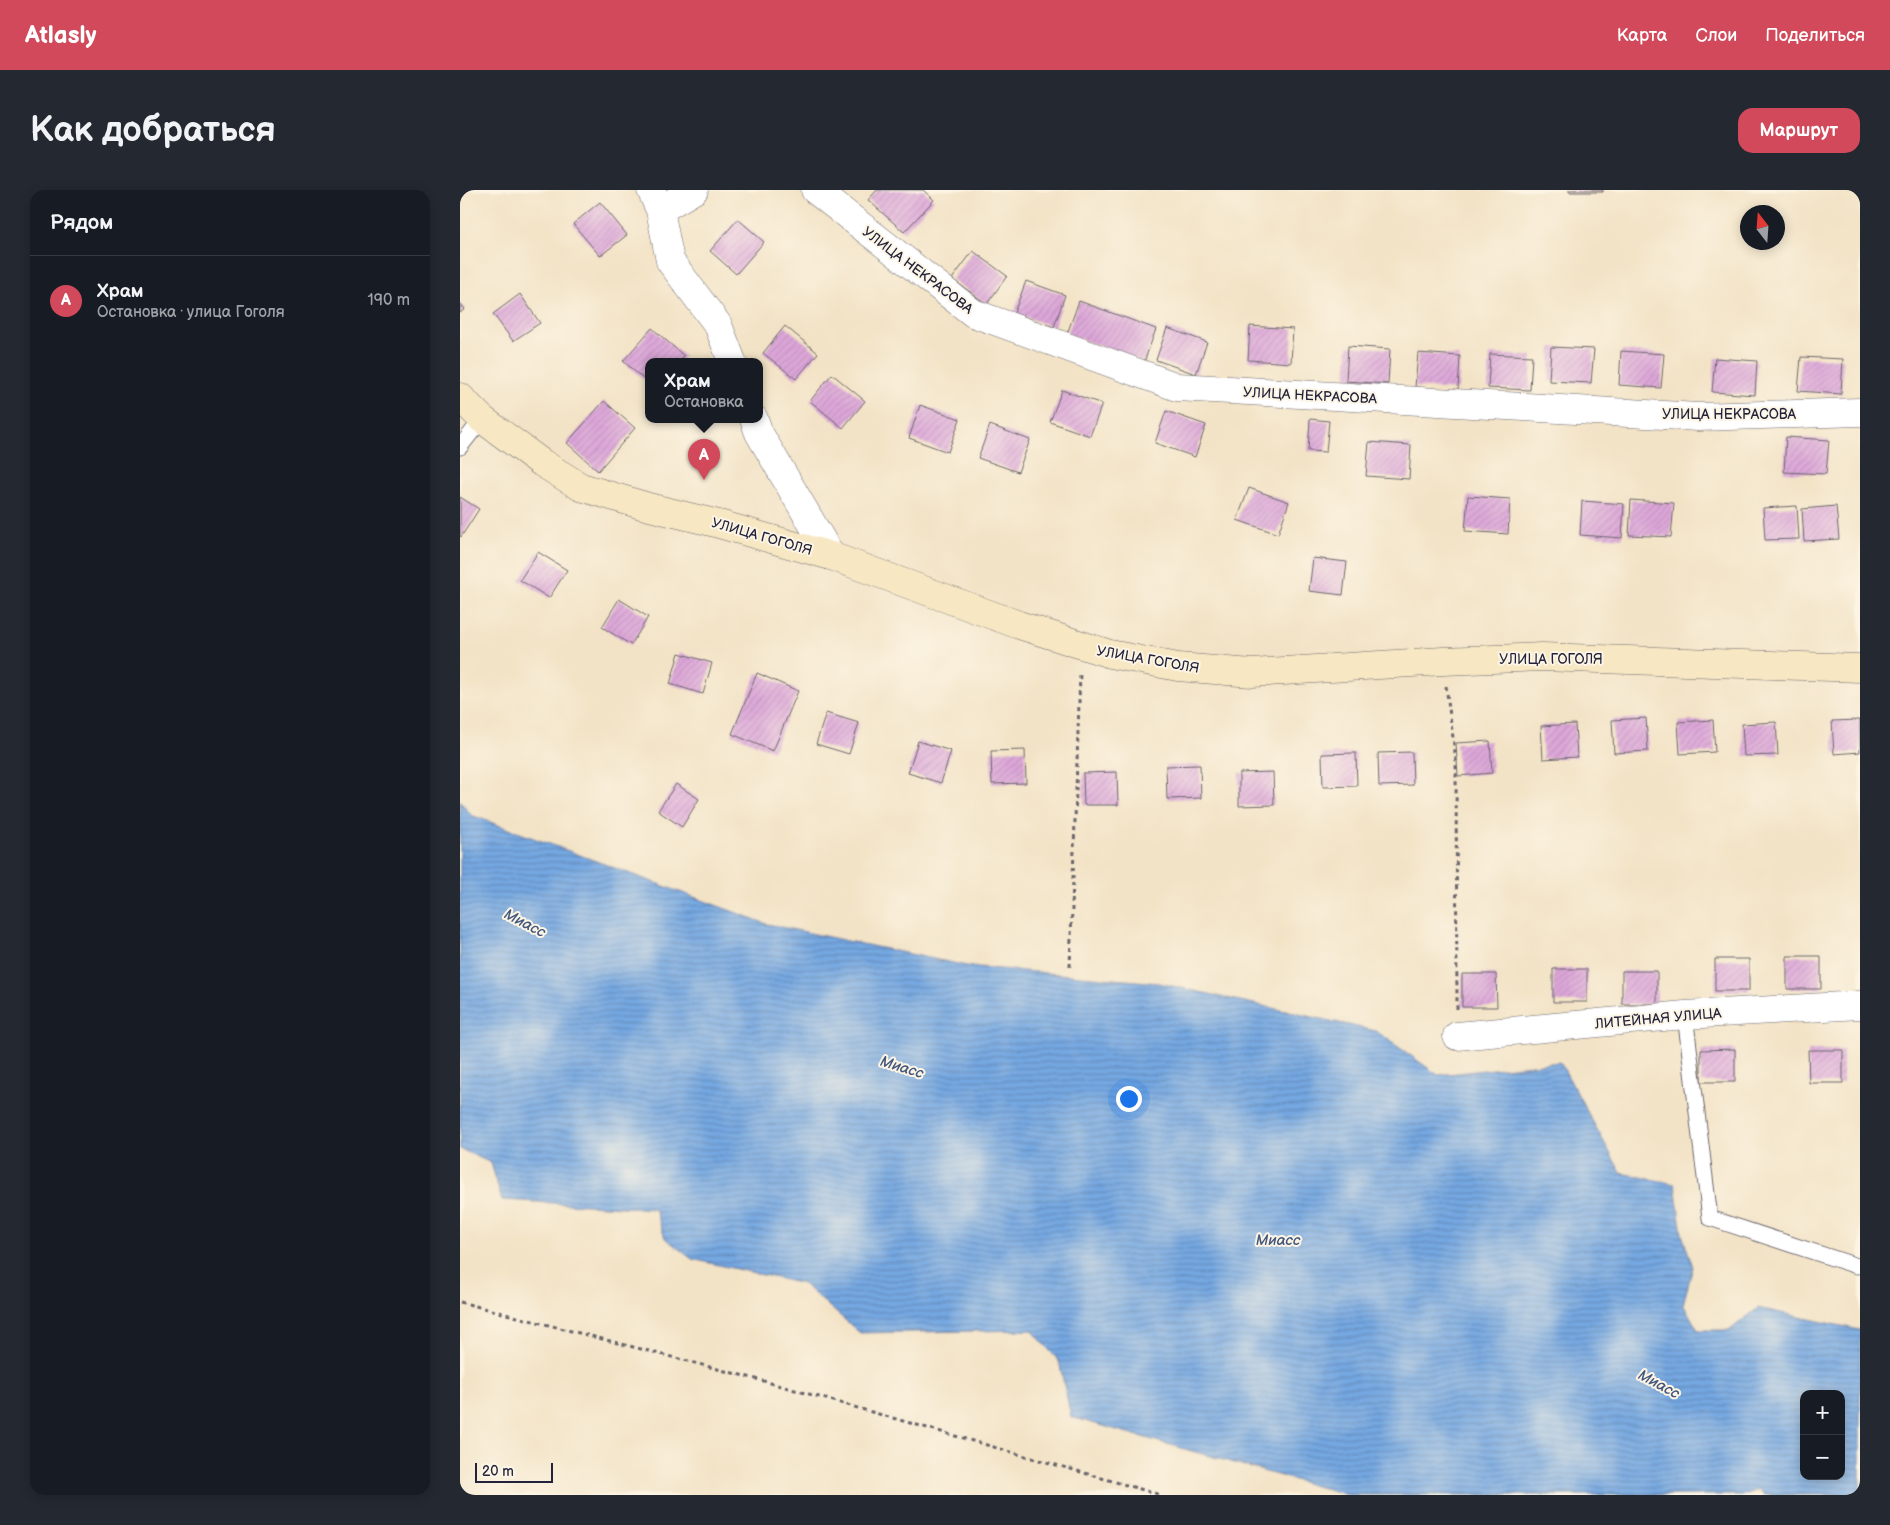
<!DOCTYPE html>
<html lang="ru">
<head>
<meta charset="utf-8">
<style>
  :root { --surface:#171b24; --page:#242831; --text:#f1f3f6; --muted:#9ea1a6; --line:#363941; --accent:#d1495b }
  body { margin:0; font-family:"Balsamiq Sans",sans-serif; background:var(--page); color:var(--text) }
  .controls { position:absolute; right:15px; bottom:15px; display:grid; overflow:hidden; border-radius:10px; box-shadow:0 2px 12px #0003 }
  .controls button { width:45px; height:45px; display:grid; place-items:center; padding:0; border:0; border-bottom:1px solid var(--line); background:var(--surface); color:var(--text); font:25px sans-serif }
  .compass { position:absolute; left:1280px; top:15px; width:45px; height:45px; border-radius:50%; background:var(--surface); box-shadow:0 2px 12px #0003; rotate:343deg }
  .scale { position:absolute; left:15px; bottom:12px; width:78px; box-sizing:border-box; padding-left:5px; border:2px solid #22223b; border-top:0; font-size:14px; line-height:18px; white-space:nowrap; color:#22223b; -webkit-text-stroke:4px #fcf5e5; paint-order:stroke }
  .you { position:absolute; left:668px; top:908px; width:18px; height:18px; margin:-12px; border:4px solid #fff; border-radius:50%; background:#1a73e8; box-shadow:0 0 0 8px #1a73e833 }
  .badge { display:grid; place-items:center; width:32px; height:32px; border-radius:50%; background:var(--accent); color:#fff; font-size:16px; font-weight:700 }
  .pin { position:absolute; translate:-50% -41px; filter:drop-shadow(0 1px 2px #0008) }
  .pin::after { content:''; position:absolute; top:26px; width:18px; height:15px; background:inherit; clip-path:polygon(0 0,100% 0,50% 100%) }
  .popup { position:absolute; left:185px; top:168px; width:118px; height:65px; box-sizing:border-box; display:grid; place-content:center; border-radius:10px; background:var(--surface); filter:drop-shadow(0 1px 4px #0005); font-size:16px; white-space:nowrap; color:var(--muted) }
  .popup b { font-size:19px; color:var(--text) }
  .popup::after { content:''; position:absolute; left:50%; top:100%; margin-left:-10px; border:10px solid transparent; border-top-color:var(--surface) }
  .list { margin:0; padding:0; list-style:none }
  h2 { display:flex; justify-content:space-between; align-items:center; height:65px; margin:0; padding:0 20px; font-size:21px }
  h2 small { font-size:16px; font-weight:400; color:var(--muted) }
  .list li { display:grid; grid-template-columns:32px 1fr auto; gap:15px; align-items:center; box-sizing:border-box; height:90px; padding:0 20px; border-top:1px solid var(--line) }
  .list b { display:block; font-size:19px; white-space:nowrap }
  .list p { margin:0; font-size:16px; white-space:nowrap; color:var(--muted) }
  .list em { font-size:16px; font-style:normal; color:var(--muted) }
  .map { position:relative; flex:none; width:1400px; height:1305px; overflow:hidden; border-radius:15px }
  header { display:flex; align-items:center; gap:30px; box-sizing:border-box; height:70px; padding:0 25px; background:var(--accent); color:#fff }
  header strong { font-size:24px }
  nav { display:flex; gap:28px; margin-inline-start:auto; font-size:18px }
  .intro { display:flex; align-items:center; justify-content:space-between; box-sizing:border-box; height:120px; padding:0 30px }
  h1 { margin:0; font-size:35px }
  .button { padding:12px 22px; border-radius:15px; background:var(--accent); color:#fff; font-size:18px; font-weight:700 }
  main { display:flex; gap:30px; padding:0 30px }
  aside { flex:1; background:var(--surface); border-radius:15px; box-shadow:0 2px 12px #0003 }
  .map>svg:first-child { display:block }
</style>
</head>
<body>
<header>
<strong>Atlasly</strong>
<nav><a>Карта</a><a>Слои</a><a>Поделиться</a></nav>
</header>
<div class="intro"><h1>Как добраться</h1><a class="button">Маршрут</a></div>
<main>
<aside>
<h2>Рядом<small></small></h2>
<ul class="list">
<li><span class="badge">A</span><div><b>Храм</b><p>Остановка · улица Гоголя</p></div><em>190 m</em></li>
</ul>
</aside>
<div class="map">
<svg width="1400" height="1305" viewBox="0 0 1400 1305">
  <defs>
    <pattern id="water-rules" width="6" height="5" patternUnits="userSpaceOnUse" patternTransform="scale(1.25)"><rect width="6" height="5" fill="#75a7e1"/><path d="M0 2.5h6" fill="none" stroke="#6088b8"/></pattern>
    <pattern id="building-hatch" width="6" height="6" patternUnits="userSpaceOnUse" patternTransform="scale(1.25)"><rect width="6" height="6" fill="#dda7d9"/><path d="M-1 1l2-2M0 6l6-6M5 7l2-2" fill="none" stroke="#bd8fbb"/></pattern>
  </defs>
  <rect width="100%" height="100%" fill="#fcf5e5"/>
  <filter id="ink" filterUnits="userSpaceOnUse"><feTurbulence type="fractalNoise" baseFrequency=".02" numOctaves="2"/><feDisplacementMap in="SourceGraphic" scale="10" xChannelSelector="R" yChannelSelector="G"/><feConvolveMatrix kernelMatrix="1 2 1 2 8 2 1 2 1" color-interpolation-filters="sRGB"/></filter>
  <filter id="wash" filterUnits="userSpaceOnUse"><feTurbulence type="fractalNoise" baseFrequency=".0096" numOctaves="4" result="noise"/><feDisplacementMap in="SourceGraphic" scale="20" xChannelSelector="R" yChannelSelector="G"/><feGaussianBlur stdDeviation="1.12" result="paint"/><feColorMatrix in="noise" values="0 0 0 0 0 0 0 0 0 0 0 0 0 0 0 0 0 1.4 0 .05"/><feComposite in="paint" operator="in"/></filter>
  <g filter="url(#wash)">
    <rect width="100%" height="100%" fill="#f3e3c6"/>
    <path fill="url(#water-rules)" stroke="#4c648e" fill-rule="evenodd" d="M0,611L11,625L307,734L507,776L699,793L916,841L978,885L1100,872L1161,983L1215,994L1222,1044L1233,1077L1223,1114L1238,1140H1270L1298,1118L1400,1140V1305H1304L1299,1299L1284,1305H888L611,1227L599,1171L572,1140L400,1143L343,1094L232,1069L205,1048L195,1019L42,1010L31,973L0,959ZM1344,1204H1381V1286H1344Z"/>
    <g id="blocks">
      <path fill="url(#building-hatch)" d="M417,0H463L474,10L444,42L408,10Z
        M1109,0H1143V2H1109Z
        M140,12L167,45L140,66L113,34Z
        M278,29L304,52L276,84L250,61Z
        M513,61L547,86L527,114L492,89Z
        M566,91L605,105L594,137L554,123Z
        M60,104L80,133L53,151L33,124Z
        M619,111L696,139L684,172L607,144Z
        M0,113L5,119L0,123Z
        M325,136L358,163L336,189L303,163Z
        M790,136L833,139L831,173L788,170Z
        M192,138L224,166L220,171H189V194L163,171Z
        M707,138L747,152L736,184L696,170Z
        M888,156L930,159L928,194L886,191Z
        M1091,157L1134,159L1131,193L1089,191Z
        M1161,161L1204,164L1201,198L1159,195Z
        M958,163L1000,166L998,200L955,197Z
        M1030,164L1072,166L1070,200L1028,198Z
        M1341,167L1383,169L1381,204L1338,201Z
        M1255,168L1297,171L1295,205L1252,202Z
        M372,184L405,211L383,238L350,211Z
        M602,200L642,214L630,246L590,232Z
        M144,211L175,238L138,281L107,253Z
        M460,215L500,229L488,262L449,248Z
        M706,221L746,235L735,267L695,253Z
        M850,229L869,231L866,262L848,261Z
        M530,235L570,250L558,282L518,268Z
        M1326,247L1369,250L1366,284L1324,282Z
        M909,252L951,255L949,289L906,286Z
        M789,298L829,312L818,344L777,330Z
        M1008,306L1050,309L1048,344L1005,341Z
        M0,307L19,319L1,347L0,346Z
        M1171,310L1214,313L1211,347L1169,345Z
        M1122,311L1164,314L1162,348L1120,345Z
        M1337,316L1339,349L1305,350L1303,318Z
        M1376,316L1379,349L1344,351L1342,319Z
        M78,362L107,380L89,408L60,390Z
        M853,368L887,372L883,405L849,401Z
        M159,409L188,427L171,455L142,437Z
        M219,463L252,473L243,504L210,494Z
        M297,483L338,501L313,561L272,544Z
        M366,523L399,533L389,564L356,554Z
        M1186,528L1188,561L1154,563L1152,530Z
        M1253,530L1255,562L1220,564L1218,532Z
        M1400,530V562L1374,564L1372,531Z
        M1316,532L1318,565L1284,566L1282,534Z
        M1115,534L1117,567L1083,569L1081,536Z
        M458,551L491,561L481,593L448,583Z
        M1030,551L1032,583L998,586L996,553Z
        M565,560L566,593L532,594L531,561Z
        M952,562L953,595L919,596L918,563Z
        M896,563L897,596L863,597L862,564Z
        M740,575L741,608L707,609L706,576Z
        M657,582L658,615H624L623,583Z
        M813,582L814,615L779,616V583Z
        M216,594L239,609L222,637L198,621Z
        M1327,766H1361V799H1327Z
        M1255,769H1289V801H1255Z
        M1093,779H1127V812H1093Z
        M1162,781H1197V814H1162Z
        M1002,784H1036L1037,817H1002Z
        M1275,859V892H1241V860Z
        M1348,860H1383V893H1349Z"/>
    </g>
  </g>
  <g filter="url(#ink)">
    <use href="#blocks" fill-opacity="0" stroke="#6b666c" stroke-width="1"/>
    <g fill="none" stroke-linecap="round" stroke-linejoin="round">
      <defs>
        <path id="lane" d="M0,257L22,229
          M1225,825L1250,1028L1397,1076"/>
        <path id="street" d="M191,0L200,20L234,0
          M355,0L513,123L717,197L1238,227L1400,222
          M200,20L210,71L258,135L272,171
          M294,229L299,243L371,366
          M997,846L1225,825L1400,815"/>
        <path id="secondary" d="M0,207L22,229L82,273L121,297L185,316L259,334L371,366L559,435L650,464L718,477L792,483L983,471L1082,467L1400,478"/>
      </defs>
      <use href="#lane" stroke="#6b666c" stroke-width="17"/>
      <use href="#street" stroke="#6b666c" stroke-width="29"/>
      <use href="#secondary" stroke="#6b666c" stroke-width="29"/>
      <path stroke="#6b666c" stroke-width="3" stroke-dasharray="4 4" stroke-linecap="butt" d="M986,496L996,570L997,819
        M610,777L620,483
        M0,1112L300,1190L701,1305"/>
      <use href="#lane" stroke="#fff" stroke-width="15"/>
      <use href="#street" stroke="#fff" stroke-width="28"/>
      <use href="#secondary" stroke="#f7e8c3" stroke-width="28"/>
    </g>
  </g>
  <g text-anchor="middle" stroke-width="4" stroke-linejoin="round" paint-order="stroke">
    <g font-size="14" fill="#22223b" stroke="#fcf5e5">
      <text transform="translate(458 80) rotate(37)" y="5">УЛИЦА НЕКРАСОВА</text>
      <text transform="translate(850 205) rotate(3)" y="5">УЛИЦА НЕКРАСОВА</text>
      <text x="1269" y="229">УЛИЦА НЕКРАСОВА</text>
      <text transform="translate(302 346) rotate(16)" y="5">УЛИЦА ГОГОЛЯ</text>
      <text transform="translate(688 469) rotate(10)" y="5">УЛИЦА ГОГОЛЯ</text>
      <text x="1091" y="474">УЛИЦА ГОГОЛЯ</text>
      <text transform="translate(1198 828) rotate(-5)" y="5">ЛИТЕЙНАЯ УЛИЦА</text>
    </g>
    <g font-size="15" font-style="italic" fill="#43577d" stroke="#fcf5e5">
      <text transform="translate(65 733) rotate(27)" y="5">Миасс</text>
      <text transform="translate(442 877) rotate(17)" y="5">Миасс</text>
      <text x="818" y="1055">Миасс</text>
      <text transform="translate(1199 1194) rotate(28)" y="5">Миасс</text>
    </g>
  </g>
</svg>
<div class="controls">
<button>+</button>
<button>−</button>
</div>
<svg class="compass" viewBox="-18 -18 36 36"><path d="M0-13l5 13h-10z" fill="#e53935"/><path d="M0 13l5-13h-10z" fill="#9ea1a6"/></svg>
<div class="scale">20 m</div>
<div class="you"></div>
<div class="pin badge" style="left:244px;top:290px">A</div>
<div class="popup"><b>Храм</b>Остановка</div>
</div>
</main>
</body>
</html>
